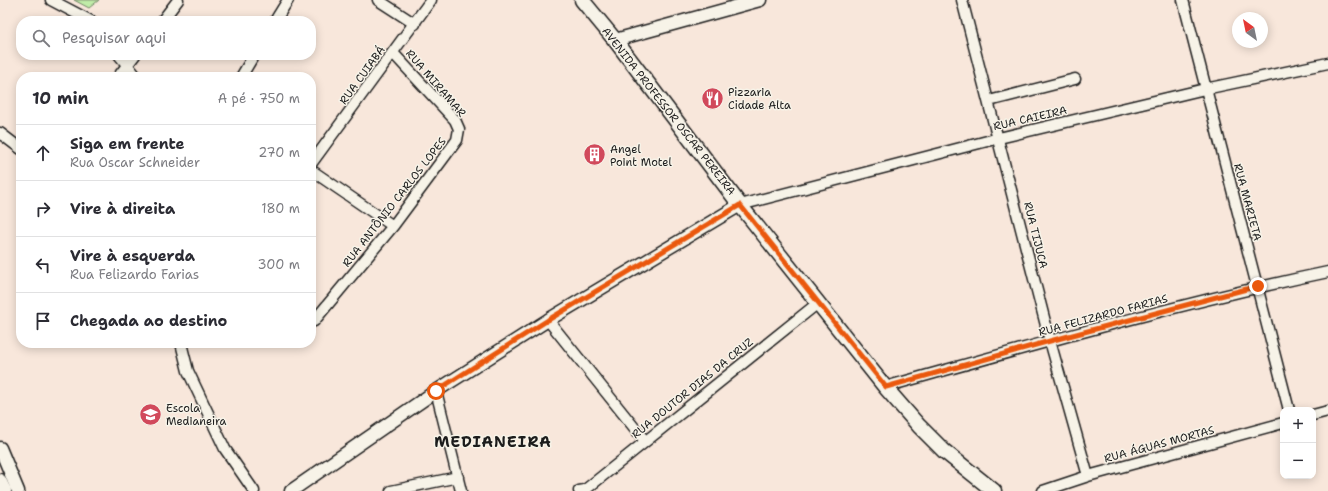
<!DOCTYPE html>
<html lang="pt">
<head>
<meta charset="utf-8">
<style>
  :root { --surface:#fff; --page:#f7f7f7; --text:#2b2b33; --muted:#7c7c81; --line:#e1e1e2 }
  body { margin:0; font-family:"Shantell Sans",sans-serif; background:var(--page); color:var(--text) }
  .controls { position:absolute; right:12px; bottom:12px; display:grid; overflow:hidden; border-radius:8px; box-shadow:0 2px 10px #0003 }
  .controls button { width:36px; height:36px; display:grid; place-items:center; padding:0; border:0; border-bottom:1px solid var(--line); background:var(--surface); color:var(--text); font:20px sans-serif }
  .compass { position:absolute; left:1232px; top:12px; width:36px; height:36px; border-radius:50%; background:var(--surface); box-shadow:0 2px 10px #0003; rotate:327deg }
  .stop { position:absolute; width:12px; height:12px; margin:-9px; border:3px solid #ea580c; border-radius:50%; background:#fff }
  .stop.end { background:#ea580c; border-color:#fff; box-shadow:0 1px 4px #0008 }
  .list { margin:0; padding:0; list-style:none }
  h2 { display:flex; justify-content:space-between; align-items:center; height:52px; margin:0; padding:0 16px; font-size:17px }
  h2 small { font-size:13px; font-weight:400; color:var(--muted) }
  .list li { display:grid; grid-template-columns:26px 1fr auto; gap:12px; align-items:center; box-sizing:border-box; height:56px; padding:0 16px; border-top:1px solid var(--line) }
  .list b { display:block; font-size:15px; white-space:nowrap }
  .list p { margin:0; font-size:13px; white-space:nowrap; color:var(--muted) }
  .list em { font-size:13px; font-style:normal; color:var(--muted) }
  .icon { flex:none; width:22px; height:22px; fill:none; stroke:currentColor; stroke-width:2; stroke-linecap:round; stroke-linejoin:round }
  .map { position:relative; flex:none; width:1328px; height:491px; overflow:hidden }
  .search { position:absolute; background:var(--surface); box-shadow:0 2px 10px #0003; left:16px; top:16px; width:300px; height:44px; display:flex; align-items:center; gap:10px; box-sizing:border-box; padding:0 14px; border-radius:16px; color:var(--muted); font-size:15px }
  .panel { position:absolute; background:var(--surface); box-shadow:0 2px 10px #0003; left:16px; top:72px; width:300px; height:276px; border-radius:16px }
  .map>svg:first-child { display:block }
</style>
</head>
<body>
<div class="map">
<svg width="1328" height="491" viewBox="0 0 1328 491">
  <rect width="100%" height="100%" fill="#f8e7db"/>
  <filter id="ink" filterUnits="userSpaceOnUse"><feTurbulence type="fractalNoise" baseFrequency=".025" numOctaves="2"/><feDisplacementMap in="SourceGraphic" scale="8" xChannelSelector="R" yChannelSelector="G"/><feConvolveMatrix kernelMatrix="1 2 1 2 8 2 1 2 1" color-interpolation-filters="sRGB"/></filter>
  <g filter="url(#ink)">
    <path fill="#c0eca8" stroke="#6e8462" d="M74,0H99L89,8Z"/>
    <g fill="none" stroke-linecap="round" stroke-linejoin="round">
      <defs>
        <path id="minor" d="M51,0L91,21
          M378,0L415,24
          M962,0L1050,341L1088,476
          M1183,0L1289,410
          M162,21L178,0
          M275,21L288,0
          M119,55L137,77
          M118,77L135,55
          M241,77L254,55
          M989,101L1075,79
          M0,133L21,149
          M311,164L431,0
          M311,170L393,226
          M740,205L999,138L1205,89L1328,63
          M548,320L645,441
          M311,322L314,321L393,226L457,140L459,129L455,120L393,53
          M181,343L188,371L225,449L254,491
          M885,387C1032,346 1179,303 1328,272
          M436,391L461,491
          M1313,415L1328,411
          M391,491L458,477
          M579,491L585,490L818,303
          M1043,491L1088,476L1283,423"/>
        <path id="tertiary" d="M615,40L760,0
          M0,448L18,491
          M0,480L5,491
          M291,491L436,391L548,320L740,205"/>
        <path id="secondary" d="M582,0L615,40L740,205L885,387L919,426L944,451L994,491"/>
      </defs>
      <use href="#minor" stroke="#1c1c1c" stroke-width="13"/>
      <use href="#tertiary" stroke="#1c1c1c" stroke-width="15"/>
      <use href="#secondary" stroke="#1c1c1c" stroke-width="17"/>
      <use href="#minor" stroke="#f7f3e8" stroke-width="10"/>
      <use href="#tertiary" stroke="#f7f3e8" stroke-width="12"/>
      <use href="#secondary" stroke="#f7f3e8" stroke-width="14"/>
    </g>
  </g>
  <g fill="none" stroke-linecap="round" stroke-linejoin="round" filter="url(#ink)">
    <path stroke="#ea580c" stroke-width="5" d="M436,391L548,320L740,205L886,387L1050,341L1258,286"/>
  </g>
  <defs>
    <symbol id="restaurant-disc" viewBox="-11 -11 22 22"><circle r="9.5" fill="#d1495b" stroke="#f7f3e8"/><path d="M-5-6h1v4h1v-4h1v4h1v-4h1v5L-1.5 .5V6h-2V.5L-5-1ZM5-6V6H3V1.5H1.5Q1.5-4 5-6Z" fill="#fff"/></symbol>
    <symbol id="building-disc" viewBox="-11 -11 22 22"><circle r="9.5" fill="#d1495b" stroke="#f7f3e8"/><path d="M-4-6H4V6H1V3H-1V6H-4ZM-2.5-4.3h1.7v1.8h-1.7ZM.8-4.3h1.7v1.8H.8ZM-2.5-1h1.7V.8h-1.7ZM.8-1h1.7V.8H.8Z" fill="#fff"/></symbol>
    <symbol id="school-disc" viewBox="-11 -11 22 22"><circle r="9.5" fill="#d1495b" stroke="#f7f3e8"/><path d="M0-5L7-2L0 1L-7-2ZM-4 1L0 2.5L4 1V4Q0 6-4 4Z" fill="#fff"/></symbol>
  </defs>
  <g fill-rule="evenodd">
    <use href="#restaurant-disc" x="700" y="86" width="25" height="25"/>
    <use href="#building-disc" x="582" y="142" width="25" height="25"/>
    <use href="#school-disc" x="138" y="402" width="25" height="25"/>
  </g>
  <g text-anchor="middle" stroke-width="3" stroke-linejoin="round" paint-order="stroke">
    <g font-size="11" fill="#1c1c1c" stroke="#f7f3e8">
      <text transform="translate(362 75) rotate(-54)" y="4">RUA CUIABÁ</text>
      <text transform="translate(436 83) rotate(49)" y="4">RUA MIRAMAR</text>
      <text transform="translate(669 111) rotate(52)" y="4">AVENIDA PROFESSOR OSCAR PEREIRA</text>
      <text transform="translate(1030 118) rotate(-13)" y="4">RUA CAIEIRA</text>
      <text transform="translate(394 202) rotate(-52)" y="4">RUA ANTÔNIO CARLOS LOPES</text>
      <text transform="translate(1248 202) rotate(75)" y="4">RUA MARIETA</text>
      <text transform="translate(1036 235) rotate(76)" y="4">RUA TIJUCA</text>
      <text transform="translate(1103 315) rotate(-15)" y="4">RUA FELIZARDO FARIAS</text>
      <text transform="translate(692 388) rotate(-39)" y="4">RUA DOUTOR DIAS DA CRUZ</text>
      <text transform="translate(1159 444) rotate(-15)" y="4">RUA ÁGUAS MORTAS</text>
    </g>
    <g font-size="11" fill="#1c1c1c" stroke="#f7f3e8" text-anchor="start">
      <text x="728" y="96">Pizzaria<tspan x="728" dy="13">Cidade Alta</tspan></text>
      <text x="610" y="153">Angel<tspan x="610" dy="13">Point Motel</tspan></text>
      <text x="166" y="412">Escola<tspan x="166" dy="13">Medianeira</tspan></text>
    </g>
    <g font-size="15" font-weight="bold" letter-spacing="1" fill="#1c1c1c" stroke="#f7f3e8">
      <text x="493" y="447">MEDIANEIRA</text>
    </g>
  </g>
</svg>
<div class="controls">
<button>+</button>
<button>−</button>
</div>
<svg class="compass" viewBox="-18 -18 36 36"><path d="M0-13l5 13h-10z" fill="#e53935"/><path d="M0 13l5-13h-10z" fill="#7c7c81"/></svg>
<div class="stop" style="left:436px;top:391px"></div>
<div class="stop end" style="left:1258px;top:286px"></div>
<div class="search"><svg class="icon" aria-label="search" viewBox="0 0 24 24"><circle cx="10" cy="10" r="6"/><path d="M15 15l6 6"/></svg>Pesquisar aqui</div>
<section class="panel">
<h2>10 min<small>A pé · 750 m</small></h2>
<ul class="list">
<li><svg class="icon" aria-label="ahead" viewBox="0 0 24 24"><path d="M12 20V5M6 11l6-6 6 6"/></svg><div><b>Siga em frente</b><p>Rua Oscar Schneider</p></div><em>270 m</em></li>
<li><svg class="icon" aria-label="right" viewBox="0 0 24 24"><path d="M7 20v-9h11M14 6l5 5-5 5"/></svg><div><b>Vire à direita</b></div><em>180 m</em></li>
<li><svg class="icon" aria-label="left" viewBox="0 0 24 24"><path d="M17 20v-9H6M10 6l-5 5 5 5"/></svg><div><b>Vire à esquerda</b><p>Rua Felizardo Farias</p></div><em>300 m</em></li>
<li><svg class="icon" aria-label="arrive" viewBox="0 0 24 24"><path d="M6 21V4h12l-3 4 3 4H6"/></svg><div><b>Chegada ao destino</b></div></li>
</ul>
</section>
</div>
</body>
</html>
